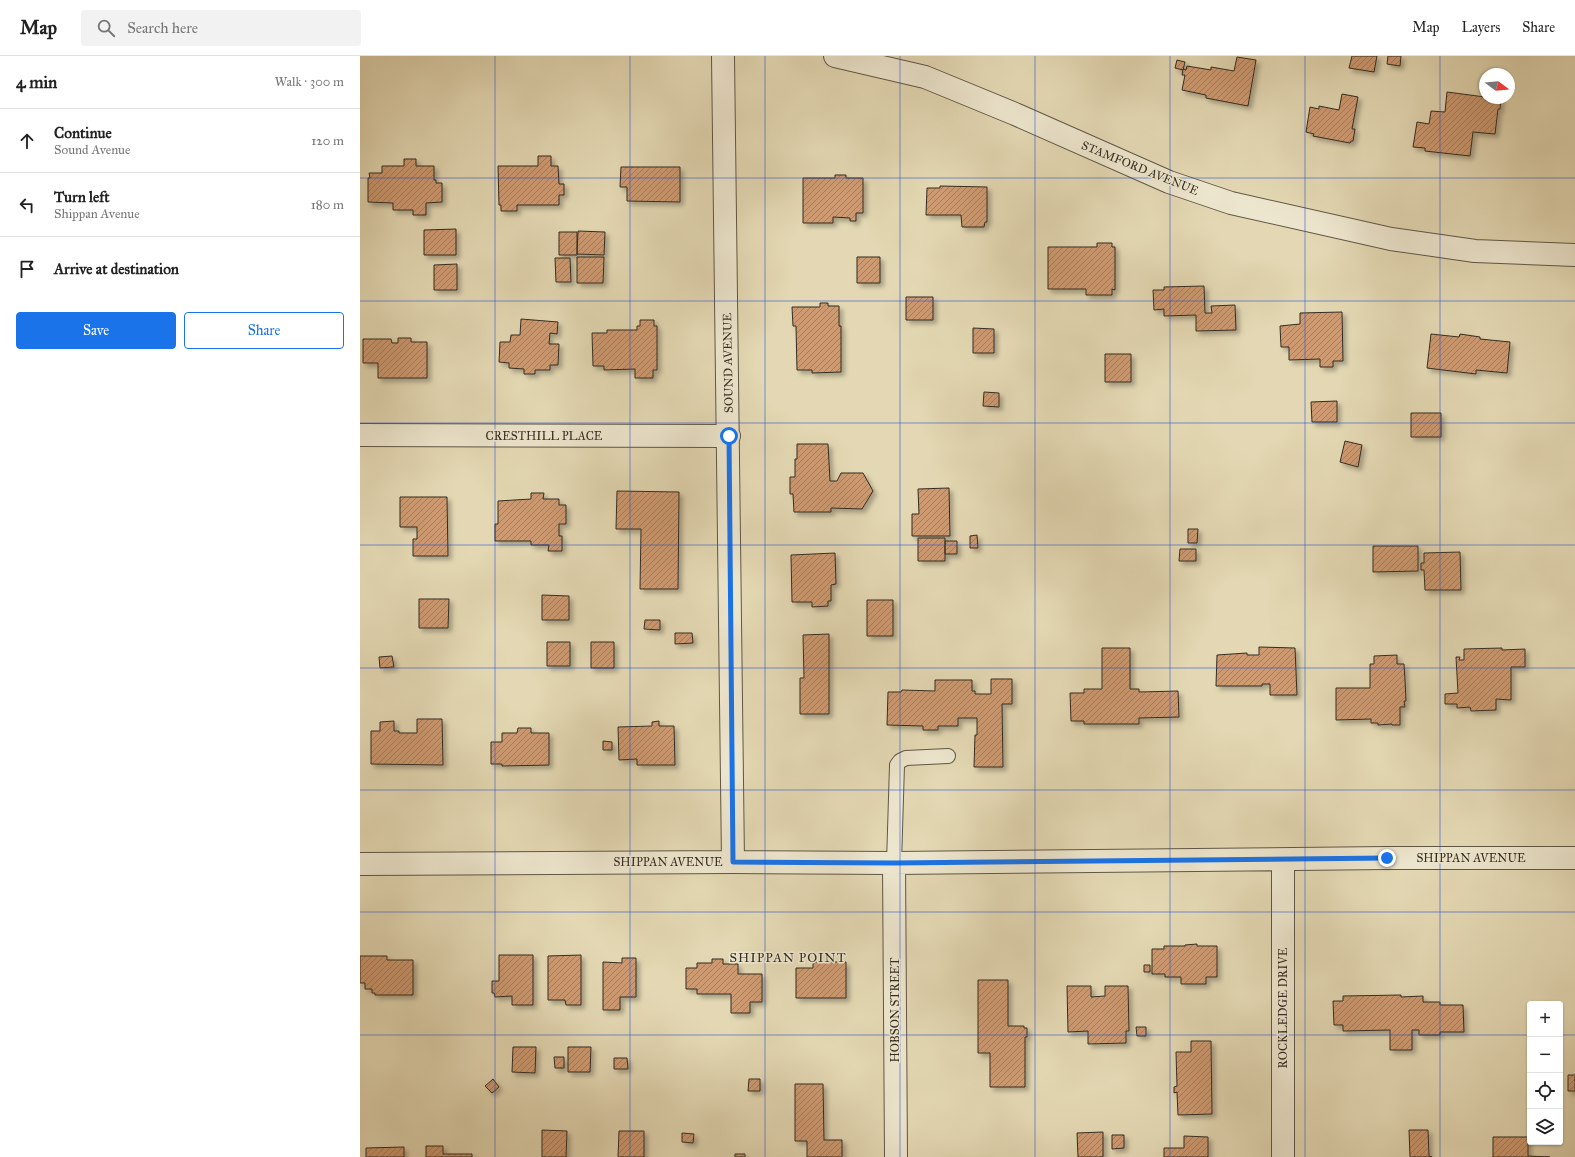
<!DOCTYPE html>
<html lang="en">
<head>
<meta charset="utf-8">
<style>
  :root { --surface:#fff; --page:#f2f2f2; --text:#222; --muted:#767676; --line:#e0e0e0; --accent:#1a73e8 }
  body { margin:0; font-family:"IM FELL Great Primer",serif; background:var(--page); color:var(--text) }
  .controls { position:absolute; right:12px; bottom:12px; display:grid; overflow:hidden; border-radius:4px; box-shadow:0 1px 3px #0004 }
  .controls button { width:36px; height:36px; display:grid; place-items:center; padding:0; border:0; border-bottom:1px solid var(--line); background:var(--surface); color:var(--text); font:20px sans-serif }
  .compass { position:absolute; left:1119px; top:12px; width:36px; height:36px; border-radius:50%; background:var(--surface); box-shadow:0 1px 3px #0004; rotate:106deg }
  .stop { position:absolute; width:12px; height:12px; margin:-9px; border:3px solid #1a73e8; border-radius:50%; background:#fff }
  .stop.end { background:#1a73e8; border-color:#fff; box-shadow:0 1px 4px #0008 }
  .list { margin:0; padding:0; list-style:none }
  h2 { display:flex; justify-content:space-between; align-items:center; height:52px; margin:0; padding:0 16px; font-size:17px }
  h2 small { font-size:13px; font-weight:400; color:var(--muted) }
  .list li { display:grid; grid-template-columns:26px 1fr auto; gap:12px; align-items:center; box-sizing:border-box; height:64px; padding:0 16px; border-top:1px solid var(--line) }
  .list b { display:block; font-size:15px; white-space:nowrap }
  .list p { margin:0; font-size:13px; white-space:nowrap; color:var(--muted) }
  .list em { font-size:13px; font-style:normal; color:var(--muted) }
  .actions { display:flex; gap:8px; padding:12px 16px }
  .actions a { flex:1; padding:9px 0; border:1px solid var(--accent); border-radius:4px; text-align:center; font-size:14px; color:var(--accent) }
  .actions .main { background:var(--accent); color:#fff }
  .icon { flex:none; width:22px; height:22px; fill:none; stroke:currentColor; stroke-width:2; stroke-linecap:round; stroke-linejoin:round }
  .map { position:relative; flex:none; width:1215px; height:1101px; overflow:hidden }
  header { display:flex; align-items:center; gap:24px; box-sizing:border-box; height:56px; padding:0 20px; background:var(--surface); border-bottom:1px solid var(--line) }
  header strong { font-size:19px }
  nav { display:flex; gap:22px; margin-inline-start:auto; font-size:14px }
  .search { width:280px; height:36px; background:var(--page); display:flex; align-items:center; gap:10px; box-sizing:border-box; padding:0 14px; border-radius:4px; color:var(--muted); font-size:15px }
  main { display:flex }
  aside { flex:1; background:var(--surface) }
  .map>svg:first-child { display:block }
</style>
</head>
<body>
<header>
<strong>Map</strong>
<div class="search"><svg class="icon" aria-label="search" viewBox="0 0 24 24"><circle cx="10" cy="10" r="6"/><path d="M15 15l6 6"/></svg>Search here</div>
<nav><a>Map</a><a>Layers</a><a>Share</a></nav>
</header>
<main>
<aside>
<h2>4 min<small>Walk · 300 m</small></h2>
<ul class="list">
<li><svg class="icon" aria-label="ahead" viewBox="0 0 24 24"><path d="M12 20V5M6 11l6-6 6 6"/></svg><div><b>Continue</b><p>Sound Avenue</p></div><em>120 m</em></li>
<li><svg class="icon" aria-label="left" viewBox="0 0 24 24"><path d="M17 20v-9H6M10 6l-5 5 5 5"/></svg><div><b>Turn left</b><p>Shippan Avenue</p></div><em>180 m</em></li>
<li><svg class="icon" aria-label="arrive" viewBox="0 0 24 24"><path d="M6 21V4h12l-3 4 3 4H6"/></svg><div><b>Arrive at destination</b></div></li>
</ul>
<div class="actions"><a class="main">Save</a><a>Share</a></div>
</aside>
<div class="map">
<svg width="1215" height="1101" viewBox="0 0 1215 1101">
  <defs>
    <pattern id="building-hatch" width="6" height="6" patternUnits="userSpaceOnUse"><rect width="6" height="6" fill="#cd9a72"/><path d="M-1 1l2-2M0 6l6-6M5 7l2-2" fill="none" stroke="#a77e5d"/></pattern>
    <filter id="shadow"><feDropShadow dx="3.5" dy="3.5" stdDeviation="2" flood-color="#0004"/></filter>
  </defs>
  <rect width="100%" height="100%" fill="#e3d8b3"/>
  <filter id="stains"><feTurbulence type="fractalNoise" baseFrequency=".005" numOctaves="4"/><feColorMatrix values="0 0 0 0 .2 0 0 0 0 .09 0 0 0 0 .02 0 0 0 .5 -.17"/></filter>
  <radialGradient id="worn" r=".72"><stop offset=".6" stop-color="#630" stop-opacity="0"/><stop offset="1" stop-color="#630" stop-opacity=".3"/></radialGradient>
  <path fill="url(#building-hatch)" stroke="#342c22" filter="url(#shadow)" d="M992,0H1017L1014,16L989,12Z
    M1028,0H1041L1040,10L1027,8Z
    M877,1L896,4L888,50L846,42V39L822,34L825,19H822L823,13L826,14L827,10L851,14V11L874,15Z
    M817,4L825,6L823,14L815,12Z
    M1087,36L1125,41V42H1141L1140,53H1138L1135,78L1113,76L1110,100L1065,95V92L1053,91L1057,66L1069,68L1071,55L1085,56Z
    M982,38L998,41L992,73H995L993,85H991L990,87L953,80L954,78L946,76L950,51L959,53V50L979,54Z
    M178,100H191V110H198L199,128H204V139H199V149H157V155H141V149H139L138,110H178Z
    M44,103H56V110H74V124H76V127H82V146L66,147V159H53V154H33V147L8,146V122H10L9,117H22V110H44Z
    M261,111H320V146L267,145V131H260Z
    M475,119H486V122H503V157H496V165H490V162L473,161V167H443V122H475Z
    M580,130L627,131V166H625L624,171H602L601,159H566L567,132H580Z
    M96,173V199H64V174Z
    M218,175L245,176L244,199L217,198Z
    M199,176H217V199H199Z
    M737,187H752V191H755V234L752,233V239H726V233H688V191H737Z
    M217,201H244L243,227H217Z
    M497,201H520V227H497Z
    M195,202H210L211,226H196Z
    M97,208V234H74V209Z
    M844,230L845,257H852L851,250L875,249L876,274L836,275V259L804,260V253L794,254L793,234H804V231Z
    M546,241H573V264H546Z
    M460,247H468V250H479V270H481V316L452,317V314H437L436,270H433L432,251H460Z
    M982,256L983,305H973V311H960V303L929,304V291H921L920,270L940,268V257Z
    M161,263L198,266L197,278L190,277L189,288H199L198,309H190V314H175V318H164V313L149,312V307L139,306L140,286H150L151,279H160Z
    M280,264H294V270H297V314H293V322H275V313L244,314V310H233L232,277H247V274H277V270H280Z
    M613,272L634,273V297H613Z
    M1071,278L1099,281L1100,278L1120,281V283L1150,286L1147,317L1116,314V318L1067,312Z
    M38,282H51V286H67V322H18V307H3V283H31L32,287H38Z
    M745,298H771V326H745Z
    M624,336L639,337V351L623,350Z
    M977,345V366H952L951,346Z
    M1051,357H1081V381H1051Z
    M985,385L1002,389L998,411L980,406Z
    M437,388H468L470,425H477L481,417H503L513,435L502,453L471,452V456H434L433,438H430V421H435V403H437Z
    M589,432L590,480H552V458H559L558,433Z
    M257,435L319,436L318,533H280L281,473H256Z
    M171,437H184L183,443H199V449H206V468H199V480H202V495H188L189,489H171V485H135V468H138V445L171,443Z
    M40,441H87L88,500H53V483H57V471H40Z
    M828,473H838L837,487H828Z
    M617,479L618,492H610V480Z
    M558,482H585V505H558Z
    M585,485H597V498H585Z
    M1013,490H1058V515L1013,516Z
    M820,493H836V505H819Z
    M1100,496L1101,534H1065L1064,514H1061V507H1064V497Z
    M475,497L476,528L471,529V545H468V550L452,551V546H432L431,499Z
    M182,539L209,540V564H182Z
    M59,543H89L88,572H59Z
    M507,544H533V580H507Z
    M285,564H300V574L284,573Z
    M315,577H332L333,587L315,588Z
    M469,578V658H440V622H444L443,579Z
    M187,586H210V610H187Z
    M231,586H254V612H231Z
    M899,591L935,592L937,639H910V628H902V630H856L857,599L887,597V599H899Z
    M742,592H770V633H779V636L818,635L819,661L779,662V668H724V665H711L710,637H724V633H742Z
    M1142,592V594L1165,593V611H1151V644L1136,643V654L1111,655L1110,651L1097,652V648H1085V638L1098,637L1096,601H1100L1099,604H1104V593Z
    M1037,599V608H1044L1045,624L1046,645H1044L1045,651H1040V669H1032V668L1018,669V667H1011V663L976,664V632H1010V608H1014V600Z
    M32,600L34,611L20,612L19,601Z
    M631,623H652V648H642L643,711H614L615,679H617V662H598V670H578V674H563V670L527,669L528,636H541L542,634L575,635V624H612V635H615V638H631Z
    M57,663H82L83,709L11,708V675H20V666L34,665V675H39V677H57Z
    M299,665V670H314L315,709H277V703L259,704L258,671L292,670V666Z
    M158,672H171V677H189V709L142,710V708H131V686H142V677H157Z
    M243,685L252,686V694H243Z
    M837,888V890H857V921H846V928H821V921H805V918H792V893H804V890H825V889Z
    M139,899H173V949H152V940L135,941L134,937H132V925H139Z
    M221,899V949H206L205,944H188V900Z
    M0,900H27V904H53V939H15V937H12V933H5V927H0Z
    M262,902H276V941H260V954H243V906L262,907Z
    M352,903H363V908H378V918H402V946H390V957H371V938H337V933H326V912H337V907H352Z
    M453,906H486V942H436V912H453Z
    M784,909H790V916H784Z
    M618,924H648V970H664V972H667V981H665V1031H630V997H618Z
    M707,930H731V941L745,940V930H768L769,975H766V987L728,988V975L708,976Z
    M1041,939V941L1063,940V946H1080V949H1103L1104,976H1080V979H1059V974H1052V994H1030V974L983,975V969H974L973,945H983V940Z
    M776,971H786V980H777Z
    M831,985H851L852,1058L818,1059L817,1036L814,1037V1031L817,1030L816,996H831Z
    M153,991H176L175,1017L152,1016Z
    M208,991H231L230,1016H208Z
    M194,1001H204V1012H195Z
    M254,1002H267L268,1013H254Z
    M1208,1019H1215V1035H1208Z
    M133,1023L139,1031L132,1037L125,1030Z
    M389,1023H400V1035H388Z
    M435,1028H463L464,1084H482V1101H447V1085H435Z
    M182,1074L207,1075L206,1101H182Z
    M1049,1074H1068L1069,1100L1072,1101H1050Z
    M259,1075H284V1101H258Z
    M743,1076V1101H718L717,1077Z
    M322,1077L334,1078L333,1087L322,1086Z
    M752,1079H764V1092L752,1093Z
    M824,1080L848,1081V1101H804V1092H824Z
    M1133,1081H1168V1100L1190,1101H1133Z
    M66,1090H83V1098H112V1101H66Z
    M44,1091V1101H6V1092Z
    M375,1098H385V1101H375Z"/>
  <g fill="none" stroke-linecap="round" stroke-linejoin="round">
    <defs>
      <path id="lane" d="M534,807L537,709L540,705L546,702L588,700"/>
      <path id="street" d="M363,0L373,806
        M475,0L565,21L655,58L809,126L871,147L1031,183L1115,195L1215,199
        M0,379L369,380
        M534,807L536,1101
        M0,808L373,806L534,807L1027,802H1215
        M923,1101V804"/>
    </defs>
    <use href="#lane" stroke="#605746" stroke-width="16"/>
    <use href="#street" stroke="#605746" stroke-width="24"/>
    <use href="#lane" stroke="#ede6ce" stroke-width="14"/>
    <use href="#street" stroke="#ede6ce" stroke-width="22"/>
  </g>
  <g fill="none" stroke-linecap="round" stroke-linejoin="round">
    <path stroke="#1a73e8" stroke-width="5" d="M369,380L373,806L534,807L1027,802"/>
  </g>
  <path fill="none" stroke="#1d4ed8" stroke-width="1" stroke-opacity="0.55" d="M135,0V1101M270,0V1101M405,0V1101M540,0V1101M675,0V1101M810,0V1101M945,0V1101M1080,0V1101M0,122H1215M0,245H1215M0,367H1215M0,489H1215M0,612H1215M0,734H1215M0,856H1215M0,979H1170M1200,979H1215"/>
  <g text-anchor="middle" stroke-width="3" stroke-linejoin="round" paint-order="stroke">
    <g font-size="12" fill="#342c22" stroke="#ede6ce">
      <text transform="translate(780 112) rotate(22)" y="4">STAMFORD AVENUE</text>
      <text transform="translate(368 307) rotate(-91)" y="4">SOUND AVENUE</text>
      <text x="184" y="384">CRESTHILL PLACE</text>
      <text x="1111" y="806">SHIPPAN AVENUE</text>
      <text x="308" y="810">SHIPPAN AVENUE</text>
      <text transform="translate(923 952) rotate(-90)" y="4">ROCKLEDGE DRIVE</text>
      <text transform="translate(535 954) rotate(-90)" y="4">HOBSON STREET</text>
    </g>
    <g font-size="13" letter-spacing="1" fill="#342c22" stroke="#ede6ce">
      <text x="428" y="906">SHIPPAN POINT</text>
    </g>
  </g>
  <rect width="100%" height="100%" filter="url(#stains)"/>
  <rect width="100%" height="100%" fill="url(#worn)"/>
</svg>
<div class="controls">
<button>+</button>
<button>−</button>
<button><svg class="icon" aria-label="locate" viewBox="0 0 24 24"><circle cx="12" cy="12" r="6"/><path d="M12 2v4M12 18v4M2 12h4M18 12h4"/></svg></button>
<button><svg class="icon" aria-label="layers" viewBox="0 0 24 24"><path d="M12 4l9 5-9 5-9-5zM3 14l9 5 9-5"/></svg></button>
</div>
<svg class="compass" viewBox="-18 -18 36 36"><path d="M0-13l5 13h-10z" fill="#e53935"/><path d="M0 13l5-13h-10z" fill="#767676"/></svg>
<div class="stop" style="left:369px;top:380px"></div>
<div class="stop end" style="left:1027px;top:802px"></div>
</div>
</main>
</body>
</html>
